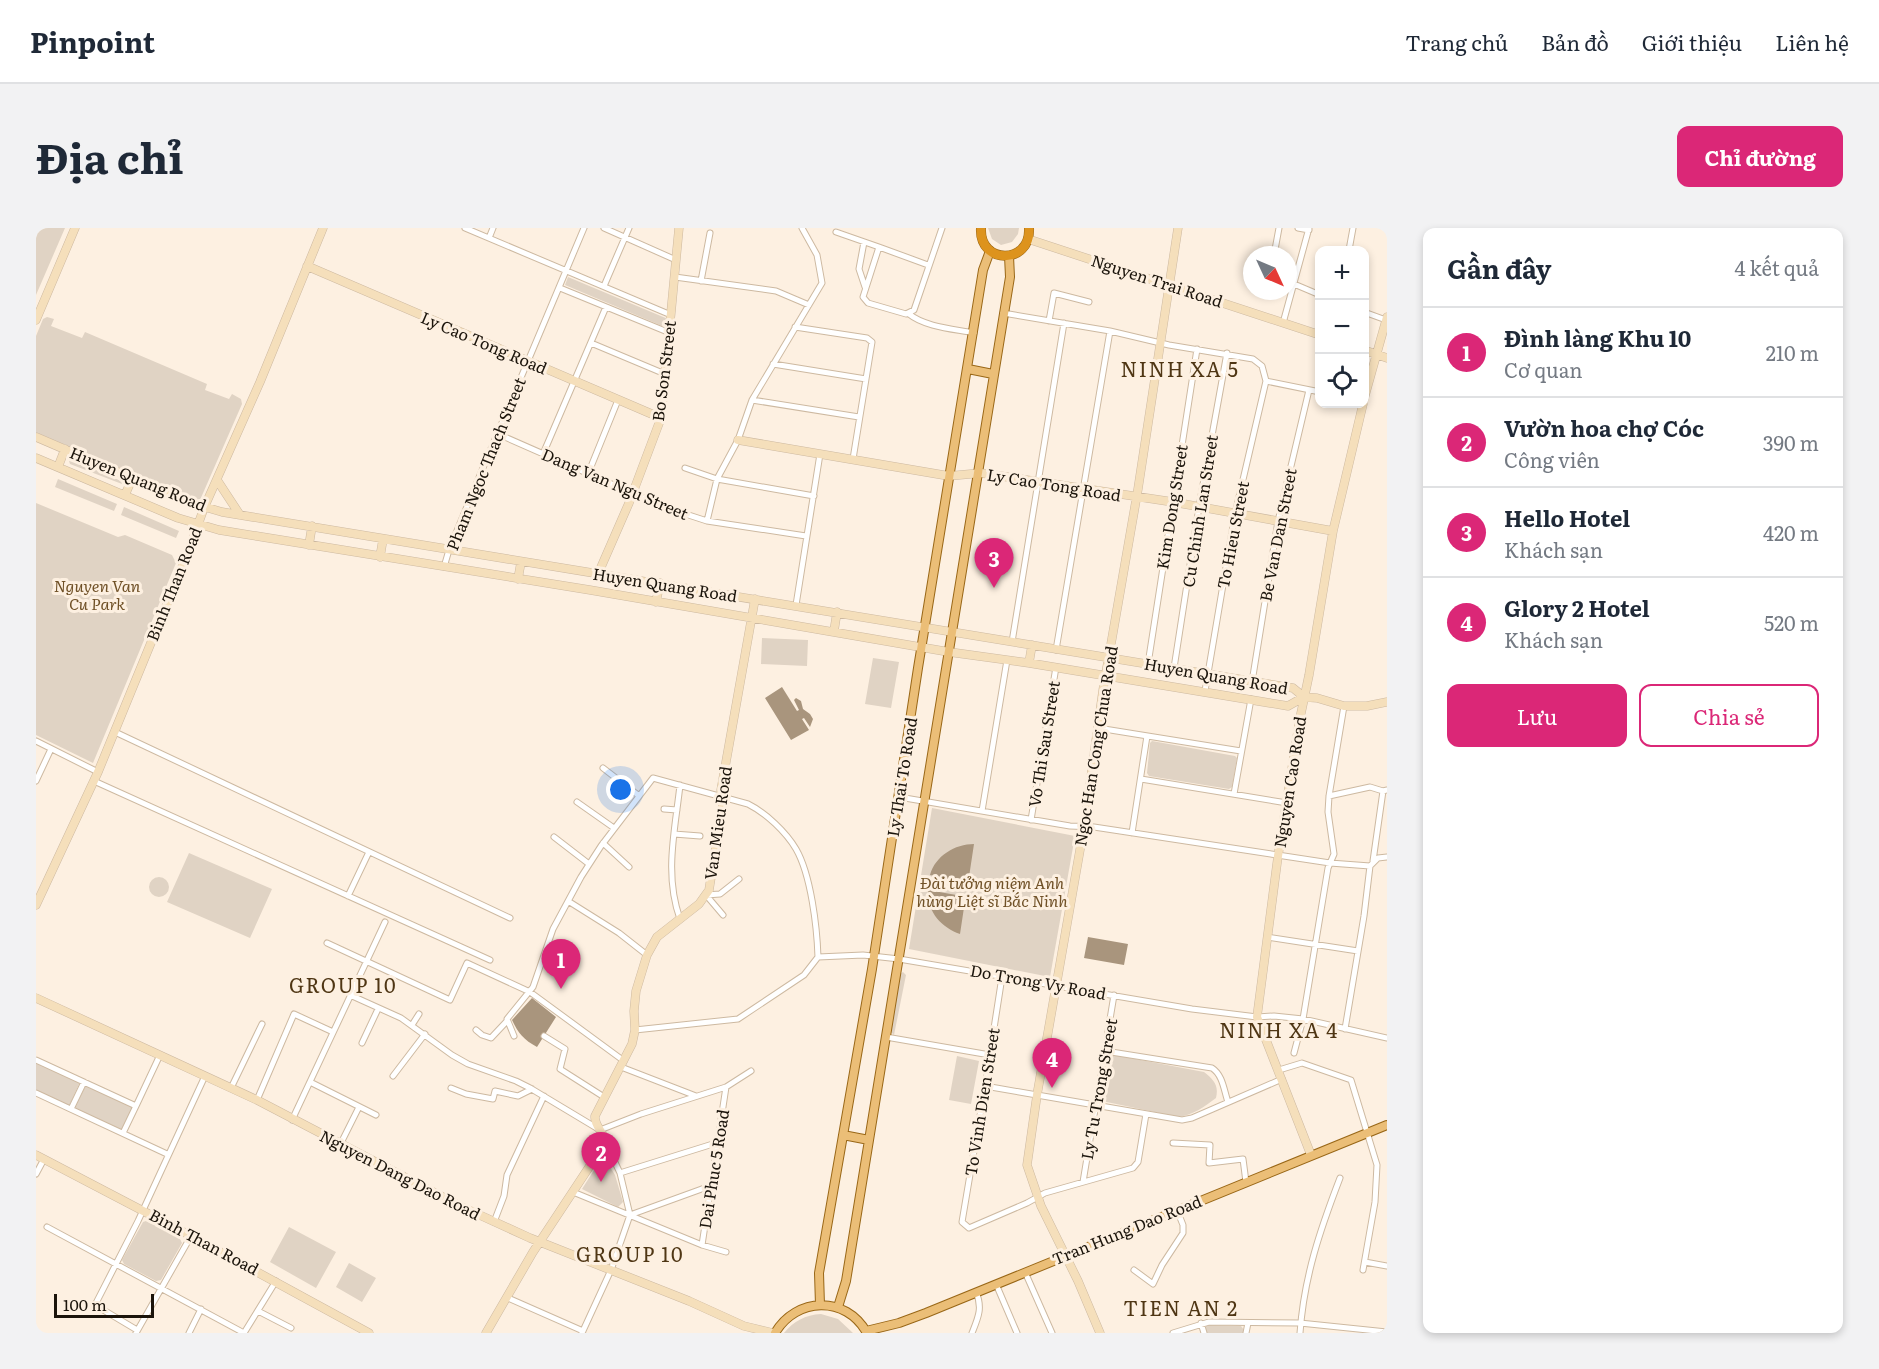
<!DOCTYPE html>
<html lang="vi">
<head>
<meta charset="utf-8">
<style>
  :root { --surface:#fff; --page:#f2f2f3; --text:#1f2937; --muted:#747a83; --line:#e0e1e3; --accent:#db2777 }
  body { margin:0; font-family:Literata,serif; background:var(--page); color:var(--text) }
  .controls { position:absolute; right:18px; top:18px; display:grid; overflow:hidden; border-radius:12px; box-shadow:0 3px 9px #0003 }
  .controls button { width:54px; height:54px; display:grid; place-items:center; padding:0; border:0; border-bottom:2px solid var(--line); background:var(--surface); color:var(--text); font:30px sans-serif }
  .compass { position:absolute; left:1207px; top:18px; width:54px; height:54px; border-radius:50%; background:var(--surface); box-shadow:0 3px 9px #0003; rotate:134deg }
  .scale { position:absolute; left:18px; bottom:15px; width:100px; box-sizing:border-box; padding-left:6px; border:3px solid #1b140b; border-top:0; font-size:16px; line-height:21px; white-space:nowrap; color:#1b140b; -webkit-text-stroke:4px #fdf0e1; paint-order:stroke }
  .you { position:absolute; left:585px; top:562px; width:21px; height:21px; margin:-15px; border:4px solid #fff; border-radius:50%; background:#1a73e8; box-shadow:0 0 0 9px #1a73e833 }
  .badge { display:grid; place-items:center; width:39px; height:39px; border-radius:50%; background:var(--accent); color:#fff; font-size:20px; font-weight:700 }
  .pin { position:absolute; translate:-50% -50px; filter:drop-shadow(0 2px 3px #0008) }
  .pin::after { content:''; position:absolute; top:32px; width:21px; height:18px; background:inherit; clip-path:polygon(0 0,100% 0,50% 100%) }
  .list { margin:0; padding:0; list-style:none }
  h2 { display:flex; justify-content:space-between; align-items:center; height:78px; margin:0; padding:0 24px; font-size:26px }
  h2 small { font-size:20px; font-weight:400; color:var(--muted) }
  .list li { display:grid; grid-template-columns:39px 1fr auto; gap:18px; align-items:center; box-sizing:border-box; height:90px; padding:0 24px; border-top:2px solid var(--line) }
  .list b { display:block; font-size:22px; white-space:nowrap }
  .list p { margin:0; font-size:20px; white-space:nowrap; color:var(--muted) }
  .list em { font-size:20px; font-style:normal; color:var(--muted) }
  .actions { display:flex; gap:12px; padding:18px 24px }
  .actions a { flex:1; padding:14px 0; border:2px solid var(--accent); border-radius:12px; text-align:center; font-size:21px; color:var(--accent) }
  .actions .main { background:var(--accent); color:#fff }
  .icon { flex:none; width:33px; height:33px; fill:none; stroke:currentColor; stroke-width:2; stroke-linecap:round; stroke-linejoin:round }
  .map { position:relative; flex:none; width:1351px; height:1105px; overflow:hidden; border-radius:12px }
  header { display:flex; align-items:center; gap:36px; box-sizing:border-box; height:84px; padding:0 30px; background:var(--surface); border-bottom:2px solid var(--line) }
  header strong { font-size:28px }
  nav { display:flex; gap:33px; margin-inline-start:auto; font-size:21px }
  .intro { display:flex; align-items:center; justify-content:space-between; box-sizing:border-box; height:144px; padding:0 36px }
  h1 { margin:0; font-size:42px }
  .button { padding:15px 27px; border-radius:12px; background:var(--accent); color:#fff; font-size:21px; font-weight:700 }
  main { display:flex; gap:36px; padding:0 36px }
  aside { flex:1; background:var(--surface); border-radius:12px; box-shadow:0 3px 9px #0003 }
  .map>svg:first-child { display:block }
</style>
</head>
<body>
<header>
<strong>Pinpoint</strong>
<nav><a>Trang chủ</a><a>Bản đồ</a><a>Giới thiệu</a><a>Liên hệ</a></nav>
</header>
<div class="intro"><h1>Địa chỉ</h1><a class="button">Chỉ đường</a></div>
<main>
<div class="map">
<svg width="1351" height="1105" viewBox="0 0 1351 1105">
  <rect width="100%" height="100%" fill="#fdf0e1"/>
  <path fill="#e0d3c4" d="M0,0H29L0,67Z
    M952,0H983L982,6L976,14L965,17L956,11Z
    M532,49L632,91L631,100L529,57Z
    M11,89L18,91L15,98L46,110L49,104L171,156L169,162L193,171L196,166L205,171L206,176L164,272L157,273L0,206V108L7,91Z
    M35,231L85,253L86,256L34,236L33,233Z
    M22,251L81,276L78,283L19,259Z
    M0,275L82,309L89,307L136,327L140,335L57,535L0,507Z
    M88,279L143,303L140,310L85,287Z
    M726,410L772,412L771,438L725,436Z
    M837,430L863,434L855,480L829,476Z
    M1116,513L1199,528L1201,530L1196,559L1193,561L1113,548L1111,545L1114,515Z
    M896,580L1039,608L1014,749L873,721Z
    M153,625L236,661L214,710L131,674Z
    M113 659a10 10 0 1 1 20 0a10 10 0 1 1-20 0Z
    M867,744L870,747L858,807L855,804L864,746Z
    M1073,826L1168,844C1178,852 1183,857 1180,870C1168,879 1157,887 1142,889L1066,873Z
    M921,828L943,833L935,876L913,872Z
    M0,834L44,854L33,878L0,862Z
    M50,857L97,878L86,902L39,880Z
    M567,928L579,947L587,974L582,979L546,961Z
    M110,993L143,1009L146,1015L125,1052L120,1053L88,1036L86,1032L107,994Z
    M253,999L300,1024L280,1060L234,1034Z
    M313,1035L340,1050L326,1074L300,1059Z
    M785,1086L802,1091L817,1105H748C758,1093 769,1087 785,1086Z
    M1171,1097L1205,1098L1208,1102V1105H1171L1168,1100Z"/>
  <path fill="#a9957d" d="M746,459L761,483L763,482L758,472L760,470L765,473L767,481L774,486L777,491L774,499L768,490L766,491L773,502L755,512L729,470Z
    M938,616L933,649H929L928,654L894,647C899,628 919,616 938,616Z
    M892,662L926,668L925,672L929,673L924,706C905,699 891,684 892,662Z
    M1052,709L1092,716L1088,737L1048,730Z
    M496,770L520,789L501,819C488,812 482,805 476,792Z"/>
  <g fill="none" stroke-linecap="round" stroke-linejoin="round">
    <defs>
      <path id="street" d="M429,0L635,87
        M568,0L640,32
        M1262,0L1273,2
        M800,4L843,19L827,69L832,75L870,86L878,82L906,0
        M453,10L457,0
        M828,14L823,41L829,59
        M843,19L892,37
        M1313,22L1317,0
        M1238,27L1243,0
        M639,49L740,63L773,77
        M665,53L674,5
        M1258,56L1284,67
        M568,58L593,0
        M524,60L634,105
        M1328,84L1350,92
        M967,85L1074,103L1133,117L1217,131L1226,138L1230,153L1284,164
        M873,86C889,99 918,101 938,105
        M1013,93L1018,65L1053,74
        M1247,95L1273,0
        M759,99L831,110L836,114L817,231
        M555,115L629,146
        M737,136L830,151
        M716,172L823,189
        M462,206L628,279L671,293L770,308
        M507,226L570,79
        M649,240L681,251L778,268
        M552,246L582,172
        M671,293L681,251L702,212L716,172L786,55L781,27L766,0
        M408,339L413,322L449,235L548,0
        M760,377L784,226
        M976,414L1028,95
        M1020,422L1074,103
        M1112,436L1161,121
        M1138,440L1163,279L1191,125
        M1216,454L1242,293L1273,162
        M1169,463L1199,286L1230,153
        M1062,500L1205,523
        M79,504L474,690
        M0,513L62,544
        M567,540L602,567
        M1105,551L1251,575
        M0,553L15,521
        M58,553L454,732
        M644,557C639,603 628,646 644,691
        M1198,566L1215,471
        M1293,568L1334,559L1347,563
        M863,569L1034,598L1058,599L1294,635L1334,638L1342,630L1351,629
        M541,574L578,600
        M628,581L641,582
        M946,583L971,432
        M995,592L1020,439
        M1096,605L1111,508
        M638,606L664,608
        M518,609L553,636
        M567,615L593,639
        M1337,633L1347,563L1351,562
        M670,667L684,666L703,651
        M670,667L687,687
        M312,668L333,624
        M532,673L583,705L611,727
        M1231,709L1322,723
        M291,715L414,772L431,735L494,764L588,833
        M782,729L827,727L863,731L1156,781L1221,789L1238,788L1267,791L1351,810
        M966,749L949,858L926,994L933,1000L991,975L1009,965L1097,940L1102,934L1110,886
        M314,767L365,790L416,827L432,836L480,853L494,860L564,902L605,886L690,859L666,1017L537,964
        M376,797L383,786
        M1309,801L1328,688L1334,638
        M440,802L446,807L455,810L471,793
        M599,802L702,791L768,747L782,729
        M478,808L471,791L497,759L517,701L545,649L565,618L617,550L712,576C730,585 750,604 760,621C775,647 781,699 782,729
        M508,808L529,821L524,841L568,869
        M850,809L954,827
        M326,815L342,781
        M1069,823L1176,840C1187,847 1188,863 1192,874
        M1258,825L1267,791L1292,640L1298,626L1292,584L1293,568L1308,478
        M0,832L100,878L124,827
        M585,839L660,868
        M1243,842L1266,835L1315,852L1341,937L1339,974L1327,1042
        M357,848L389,806
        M274,854L340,887
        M949,858L1146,892L1156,890L1246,851
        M690,859L715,843
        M195,860L226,796
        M415,860L430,866L457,871L459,863L482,868L496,861
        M0,865L131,926
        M221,872L258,786L297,804
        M35,881L48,854
        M256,892L349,694
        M87,905L100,878
        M1137,915L1174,917L1173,935L1207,931L1210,954
        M304,917L323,879
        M584,945L680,915
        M0,946L8,931
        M1047,954L1078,767
        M594,987L674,958
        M458,994L468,968L471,947L508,868
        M11,999L208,1105
        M666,1017L690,1024
        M1329,1034L1351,1038
        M1098,1042L1117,1056L1126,1037L1147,1005V997L1141,982
        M989,1044L1016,1105
        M960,1056L981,1105
        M472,1070L547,1103
        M222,1083L255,1100
        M1165,1095L1168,1105
        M101,1102L59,1077L102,993L169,848
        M100,1105L155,1008
        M153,1105L165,1081
        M208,1105L240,1053
        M546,1105L575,1042L594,987L584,945L569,913
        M936,1105C942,1090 947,1080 940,1064
        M1137,1105L1173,1094L1264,1095L1351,1104
        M1210,1105L1212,1095
        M1264,1105C1268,1049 1284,1002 1304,950"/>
      <path id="secondary" d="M992,11L1284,107
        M271,38L625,190
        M0,92L39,0
        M1328,122L1351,130
        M1328,171L1351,89
        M0,209L149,273L186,284L1257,460L1268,469L1281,470L1308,478H1331L1351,474
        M702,212L913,248L945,245L1137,274L1297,303
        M0,230L142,290L183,302L554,362L913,424L993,435L1252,478L1268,469
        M22,239L29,221
        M181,252L204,287
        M89,267L96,251
        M273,317L276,298
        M344,329L347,311
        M562,346L593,275L625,190L643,0
        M482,351L485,334
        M620,374L624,355
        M798,403L801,384
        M993,435L996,417
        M0,677L62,544L151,327L168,280L224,154L287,0
        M0,770L221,872L424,978L494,1010L653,1073L708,1098L737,1105
        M0,927L155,1008L333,1105
        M1275,927L1221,789L1242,628L1264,490L1273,447L1297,303L1327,176
        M450,1105L497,1024L569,915C569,904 558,899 559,888L596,816L599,802L598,783L600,763L611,727L621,709L663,676L673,662L687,575L685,562L719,371
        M1064,1105L1042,1053L1005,978L991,937L1001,867L1048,599L1067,462L1102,261L1142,0"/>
      <path id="primary" d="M932,141L957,146
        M807,907L833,912
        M784,1077L783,1045L836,741L882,440L947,42L954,23
        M802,1079L810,1053L974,49L973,28
        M830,1103L863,1095L890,1085L1351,897
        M739,1105C760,1069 810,1067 831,1105"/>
      <path id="highway" d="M945,0C943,37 995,37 993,0"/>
    </defs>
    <use href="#street" stroke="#cdb9a1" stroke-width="7"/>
    <use href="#secondary" stroke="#cdb9a1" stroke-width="9"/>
    <use href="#primary" stroke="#996717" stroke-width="10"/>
    <use href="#highway" stroke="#996717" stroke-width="10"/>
    <use href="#street" stroke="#fff" stroke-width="5"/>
    <use href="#secondary" stroke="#f5dfbb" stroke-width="8"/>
    <use href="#primary" stroke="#ebbe77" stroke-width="8"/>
    <use href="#highway" stroke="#dd931d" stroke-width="9"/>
  </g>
  <g text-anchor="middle" stroke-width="6" stroke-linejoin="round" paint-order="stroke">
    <g font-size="16" fill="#1b140b" stroke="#fdf0e1">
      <text transform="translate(1121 53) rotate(18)" y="6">Nguyen Trai Road</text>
      <text transform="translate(448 115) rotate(23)" y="6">Ly Cao Tong Road</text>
      <text transform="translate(628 143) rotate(-83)" y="6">Bo Son Street</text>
      <text transform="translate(450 236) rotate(-68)" y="6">Pham Ngoc Thach Street</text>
      <text transform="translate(102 251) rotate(22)" y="6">Huyen Quang Road</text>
      <text transform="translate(579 256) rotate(23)" y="6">Dang Van Ngu Street</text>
      <text transform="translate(1018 257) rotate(9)" y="6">Ly Cao Tong Road</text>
      <text transform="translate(1136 279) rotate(-81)" y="6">Kim Dong Street</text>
      <text transform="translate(1164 283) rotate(-81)" y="6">Cu Chinh Lan Street</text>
      <text transform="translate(1197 307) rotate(-79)" y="6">To Hieu Street</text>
      <text transform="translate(1242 307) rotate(-79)" y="6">Be Van Dan Street</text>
      <text transform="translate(138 356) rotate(-68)" y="6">Binh Than Road</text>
      <text transform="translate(629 357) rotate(9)" y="6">Huyen Quang Road</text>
      <text transform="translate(1180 448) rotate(10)" y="6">Huyen Quang Road</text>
      <text transform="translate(1008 516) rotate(-81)" y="6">Vo Thi Sau Street</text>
      <text transform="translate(1060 518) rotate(-81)" y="6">Ngoc Han Cong Chua Road</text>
      <text transform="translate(866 549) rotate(-81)" y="6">Ly Thai To Road</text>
      <text transform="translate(1254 554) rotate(-81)" y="6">Nguyen Cao Road</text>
      <text transform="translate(682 595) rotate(-82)" y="6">Van Mieu Road</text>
      <text transform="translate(1002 754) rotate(10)" y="6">Do Trong Vy Road</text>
      <text transform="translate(1063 861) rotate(-80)" y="6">Ly Tu Trong Street</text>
      <text transform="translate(946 874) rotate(-81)" y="6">To Vinh Dien Street</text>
      <text transform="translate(678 941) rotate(-81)" y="6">Dai Phuc 5 Road</text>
      <text transform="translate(364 947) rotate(27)" y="6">Nguyen Dang Dao Road</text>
      <text transform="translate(1091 1002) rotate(-22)" y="6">Tran Hung Dao Road</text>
      <text transform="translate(168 1014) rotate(28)" y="6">Binh Than Road</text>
    </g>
    <g font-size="16" font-style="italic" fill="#705127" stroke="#fdf0e1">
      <text x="61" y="364">Nguyen Van<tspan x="61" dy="18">Cu Park</tspan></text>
      <text x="956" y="661">Đài tưởng niệm Anh<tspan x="956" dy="18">hùng Liệt sĩ Bắc Ninh</tspan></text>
    </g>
    <g font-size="20" letter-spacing="1.5" fill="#4f3614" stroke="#fdf0e1">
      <text x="1144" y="149">NINH XA 5</text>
      <text x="307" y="765">GROUP 10</text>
      <text x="1243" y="810">NINH XA 4</text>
      <text x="594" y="1034">GROUP 10</text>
      <text x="1145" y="1088">TIEN AN 2</text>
    </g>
  </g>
</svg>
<div class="controls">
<button>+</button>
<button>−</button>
<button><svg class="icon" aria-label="locate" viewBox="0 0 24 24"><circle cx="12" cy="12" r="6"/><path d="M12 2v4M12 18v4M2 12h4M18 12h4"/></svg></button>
</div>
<svg class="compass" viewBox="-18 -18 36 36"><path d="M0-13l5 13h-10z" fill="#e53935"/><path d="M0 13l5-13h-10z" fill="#747a83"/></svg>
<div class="scale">100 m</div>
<div class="you"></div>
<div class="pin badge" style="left:525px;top:761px">1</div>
<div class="pin badge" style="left:565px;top:954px">2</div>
<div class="pin badge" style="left:958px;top:360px">3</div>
<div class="pin badge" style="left:1016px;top:860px">4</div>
</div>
<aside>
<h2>Gần đây<small>4 kết quả</small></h2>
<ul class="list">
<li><span class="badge">1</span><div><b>Đình làng Khu 10</b><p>Cơ quan</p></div><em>210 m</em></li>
<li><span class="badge">2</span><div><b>Vườn hoa chợ Cóc</b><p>Công viên</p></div><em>390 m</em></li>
<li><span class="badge">3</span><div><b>Hello Hotel</b><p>Khách sạn</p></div><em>420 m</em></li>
<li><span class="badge">4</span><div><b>Glory 2 Hotel</b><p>Khách sạn</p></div><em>520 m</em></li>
</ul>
<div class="actions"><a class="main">Lưu</a><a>Chia sẻ</a></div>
</aside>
</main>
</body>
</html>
